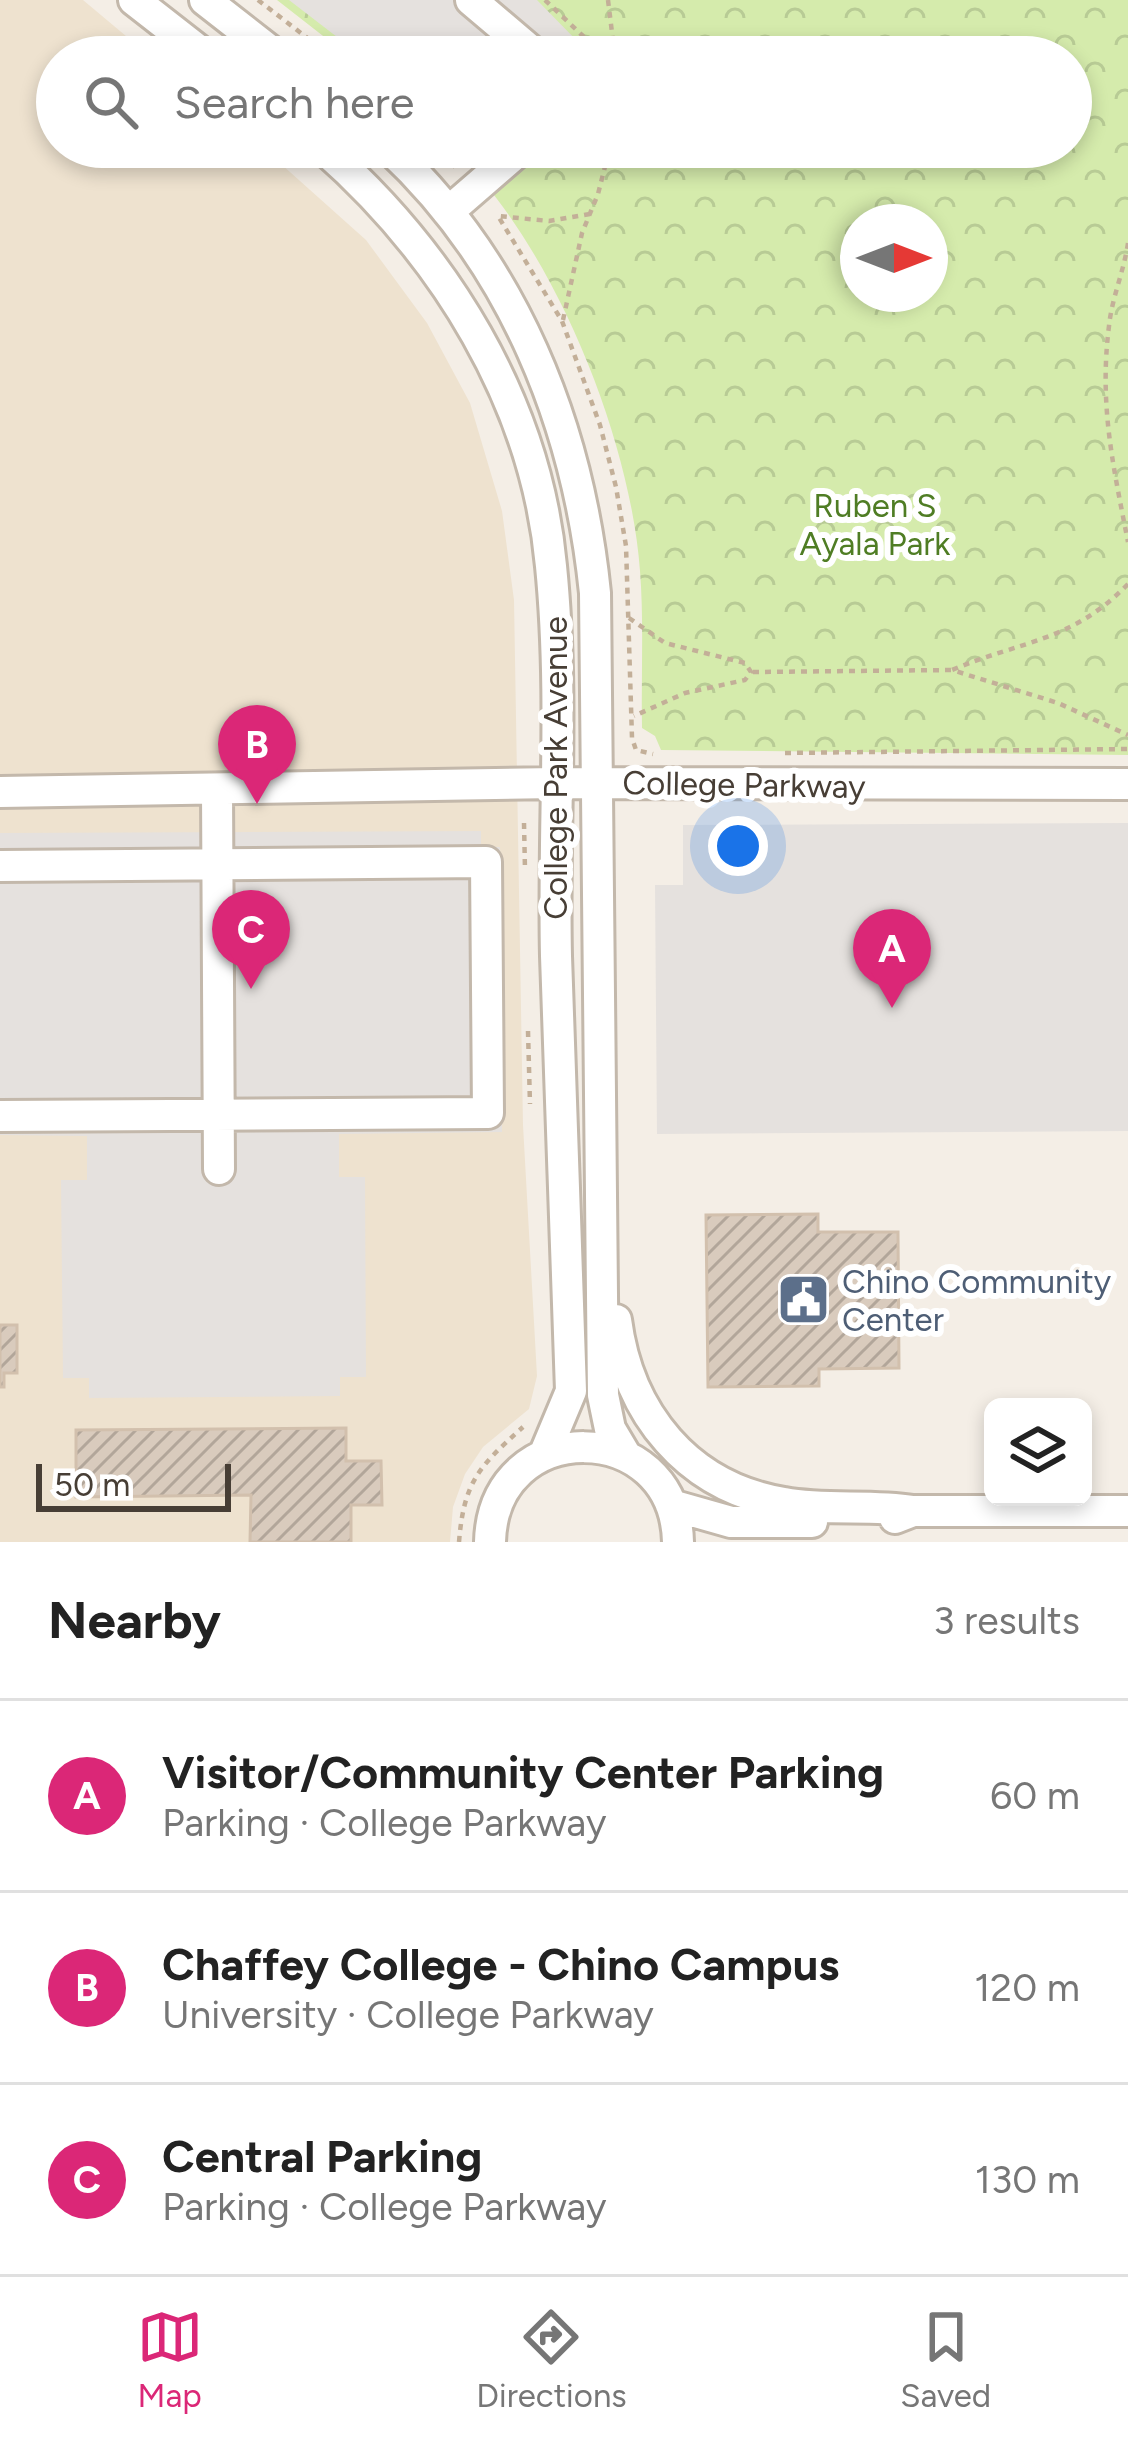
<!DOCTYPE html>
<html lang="en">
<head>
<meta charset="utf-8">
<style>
  :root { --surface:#fff; --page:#f2f2f2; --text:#222; --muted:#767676; --line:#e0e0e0; --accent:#db2777 }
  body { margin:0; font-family:Figtree,sans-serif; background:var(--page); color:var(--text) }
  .controls { position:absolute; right:36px; bottom:36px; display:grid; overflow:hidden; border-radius:18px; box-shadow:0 6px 18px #0003 }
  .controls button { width:108px; height:108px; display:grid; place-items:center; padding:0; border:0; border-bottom:3px solid var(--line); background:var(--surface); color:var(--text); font:60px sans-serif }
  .compass { position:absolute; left:840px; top:204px; width:108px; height:108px; border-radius:50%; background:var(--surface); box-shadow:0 6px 18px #0003; rotate:90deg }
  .scale { position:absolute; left:36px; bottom:30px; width:195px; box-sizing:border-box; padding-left:12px; border:6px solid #473e35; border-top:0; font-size:33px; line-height:42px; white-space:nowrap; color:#473e35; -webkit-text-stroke:9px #fff; paint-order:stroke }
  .you { position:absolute; left:738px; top:846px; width:42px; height:42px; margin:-30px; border:9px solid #fff; border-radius:50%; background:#1a73e8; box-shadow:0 0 0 18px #1a73e833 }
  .badge { display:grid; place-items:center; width:78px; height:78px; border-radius:50%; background:var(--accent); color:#fff; font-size:39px; font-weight:700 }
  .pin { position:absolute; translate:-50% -99px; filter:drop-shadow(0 3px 6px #0008) }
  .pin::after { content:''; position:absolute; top:63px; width:42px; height:36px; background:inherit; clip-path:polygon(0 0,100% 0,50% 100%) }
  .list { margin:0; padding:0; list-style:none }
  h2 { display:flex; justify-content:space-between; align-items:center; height:156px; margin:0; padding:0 48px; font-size:51px }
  h2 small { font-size:39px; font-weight:400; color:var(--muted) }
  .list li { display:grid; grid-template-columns:78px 1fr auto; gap:36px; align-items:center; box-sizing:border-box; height:192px; padding:0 48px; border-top:3px solid var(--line) }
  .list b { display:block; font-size:45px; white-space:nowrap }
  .list p { margin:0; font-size:39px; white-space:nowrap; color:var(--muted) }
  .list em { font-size:39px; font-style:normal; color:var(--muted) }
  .icon { flex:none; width:66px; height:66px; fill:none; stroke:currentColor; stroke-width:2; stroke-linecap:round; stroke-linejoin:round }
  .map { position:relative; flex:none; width:1128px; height:1542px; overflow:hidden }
  .search { position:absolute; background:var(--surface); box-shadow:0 6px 18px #0003; left:36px; right:36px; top:36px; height:132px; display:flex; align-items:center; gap:30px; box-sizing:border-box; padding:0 42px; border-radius:66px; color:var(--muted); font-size:45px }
  .sheet { height:732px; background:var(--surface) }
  nav { display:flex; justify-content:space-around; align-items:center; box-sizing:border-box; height:168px; border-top:3px solid var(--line); background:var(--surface); font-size:33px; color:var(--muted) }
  nav a { display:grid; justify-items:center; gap:6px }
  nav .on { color:var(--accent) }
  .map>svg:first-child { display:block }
</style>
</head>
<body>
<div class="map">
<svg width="1128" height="1542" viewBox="0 0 1128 1542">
  <defs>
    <pattern id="forest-crowns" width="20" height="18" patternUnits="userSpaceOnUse" patternTransform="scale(3)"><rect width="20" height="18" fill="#d5ebac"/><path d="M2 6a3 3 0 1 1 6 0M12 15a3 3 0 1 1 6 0" fill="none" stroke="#b8cb95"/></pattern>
    <pattern id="building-hatch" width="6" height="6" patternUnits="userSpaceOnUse" patternTransform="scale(3)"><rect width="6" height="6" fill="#d9cbbd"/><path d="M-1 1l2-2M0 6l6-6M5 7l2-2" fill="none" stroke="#b2a69a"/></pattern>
  </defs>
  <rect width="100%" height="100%" fill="#f4eee6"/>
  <path fill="#eee2cf" d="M0,0H83L151,57H57V147H262L366,240L427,323L470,403L502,511L514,600L523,1125L537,1376L529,1409L483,1447L465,1474L453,1507L450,1542H0Z"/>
  <path fill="url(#forest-crowns)" fill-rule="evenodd" d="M277,0H1128V755L661,750L655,736L642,728C641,676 644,622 640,571C630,434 551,241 451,147H1071V57H350ZM858,222H930V294H858Z"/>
  <path fill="#e5e1de" d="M289,0H537L581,45L568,57H363Z
    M1128,823V1131L657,1134L655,885H683V825Z
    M481,831V847H500L502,1132L339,1134V1177H365L366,1377H340V1396L89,1398V1378H63L61,1180H87V1136L0,1135V833Z"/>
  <path fill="url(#building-hatch)" stroke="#d2c0ad" stroke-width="3" d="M818,1214V1232H898L899,1368L819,1369V1386L708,1387L706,1215Z
    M0,1325H17V1373H4V1387H0Z
    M346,1428V1461H381L382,1505H351V1542H250L251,1495L76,1497V1430Z"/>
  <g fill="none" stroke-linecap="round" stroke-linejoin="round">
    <defs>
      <path id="minor" d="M134,0L207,57
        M205,0L278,57
        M471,0L538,57
        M322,147C444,254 536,401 551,566C564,696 553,826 556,956C560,1101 567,1246 571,1391L545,1453
        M388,147C514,264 578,425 595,593L603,1395L610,1429L626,1456
        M448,212L523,147
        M217,791L219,1169
        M0,792L556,783L1128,784
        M0,866L486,862L488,1113L0,1116
        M616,1320C628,1413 687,1487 784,1503C826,1511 870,1504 913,1511
        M671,1505L731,1522H812
        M895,1518L913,1511H1128
        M490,1542C493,1415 675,1416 678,1542"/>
    </defs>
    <use href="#minor" stroke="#c3b8ab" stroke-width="36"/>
    <path stroke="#c3af98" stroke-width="4.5" stroke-dasharray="6 6" stroke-linecap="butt" d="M258,0L332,57
      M545,0L583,36L594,57
      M608,0L615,57
      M436,147L455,167
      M590,214L549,221L498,216L562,321L600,425L616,487L626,546L632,738L636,750L653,754
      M1128,243C1124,271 1112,297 1109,326C1099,405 1113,465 1128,542
      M563,320L582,233L598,194L610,147
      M1128,584C1072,642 1020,641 952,670L1058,703L1128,735
      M629,618L665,643L745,663L751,672L745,680L685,693L634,716
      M753,672L952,670
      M785,753L1128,749
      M524,823L525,870
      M528,1031L530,1104
      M459,1542C464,1480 480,1466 523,1427"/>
    <use href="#minor" stroke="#fff" stroke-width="30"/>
  </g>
  <defs>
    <symbol id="civic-square" viewBox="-11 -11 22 22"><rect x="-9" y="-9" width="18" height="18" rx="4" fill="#5c6f8a" stroke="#fff"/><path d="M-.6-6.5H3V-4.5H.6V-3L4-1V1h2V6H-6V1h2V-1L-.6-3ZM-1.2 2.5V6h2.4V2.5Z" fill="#fff"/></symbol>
  </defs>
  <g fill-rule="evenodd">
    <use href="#civic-square" x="774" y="1270" width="59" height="59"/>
  </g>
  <g text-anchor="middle" stroke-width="12" stroke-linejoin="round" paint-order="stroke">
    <g font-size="33" fill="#4f7d24" stroke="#fff">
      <text x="875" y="517">Ruben S<tspan x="875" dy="38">Ayala Park</tspan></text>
    </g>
    <g font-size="33" fill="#473e35" stroke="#fff">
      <text transform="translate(555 768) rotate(-90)" y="12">College Park Avenue</text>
      <text transform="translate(744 784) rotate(1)" y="12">College Parkway</text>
    </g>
    <g font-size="33" fill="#4e5e75" stroke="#fff" text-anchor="start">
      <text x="842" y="1293">Chino Community<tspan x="842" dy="38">Center</tspan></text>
    </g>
  </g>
</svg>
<div class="controls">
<button><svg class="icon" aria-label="layers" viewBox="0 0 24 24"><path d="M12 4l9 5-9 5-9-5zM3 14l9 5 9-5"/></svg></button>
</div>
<svg class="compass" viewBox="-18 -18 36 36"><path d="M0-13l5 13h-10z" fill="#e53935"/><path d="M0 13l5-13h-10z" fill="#767676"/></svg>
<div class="scale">50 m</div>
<div class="you"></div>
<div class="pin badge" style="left:892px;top:1008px">A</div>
<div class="pin badge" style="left:257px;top:804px">B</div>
<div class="pin badge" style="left:251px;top:989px">C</div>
<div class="search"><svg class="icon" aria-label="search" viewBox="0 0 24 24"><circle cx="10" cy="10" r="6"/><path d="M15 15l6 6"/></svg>Search here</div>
</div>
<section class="sheet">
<h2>Nearby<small>3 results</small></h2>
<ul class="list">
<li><span class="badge">A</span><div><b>Visitor/Community Center Parking</b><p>Parking · College Parkway</p></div><em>60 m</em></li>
<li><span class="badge">B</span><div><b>Chaffey College - Chino Campus</b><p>University · College Parkway</p></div><em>120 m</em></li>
<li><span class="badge">C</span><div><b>Central Parking</b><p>Parking · College Parkway</p></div><em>130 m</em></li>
</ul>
</section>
<nav>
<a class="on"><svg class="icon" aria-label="map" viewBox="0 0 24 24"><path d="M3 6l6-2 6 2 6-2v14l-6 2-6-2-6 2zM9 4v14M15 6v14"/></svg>Map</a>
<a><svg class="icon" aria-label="directions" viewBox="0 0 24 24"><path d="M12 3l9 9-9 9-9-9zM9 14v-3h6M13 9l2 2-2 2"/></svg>Directions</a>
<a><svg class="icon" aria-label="saved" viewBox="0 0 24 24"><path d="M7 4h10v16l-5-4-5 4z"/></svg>Saved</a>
</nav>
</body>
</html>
